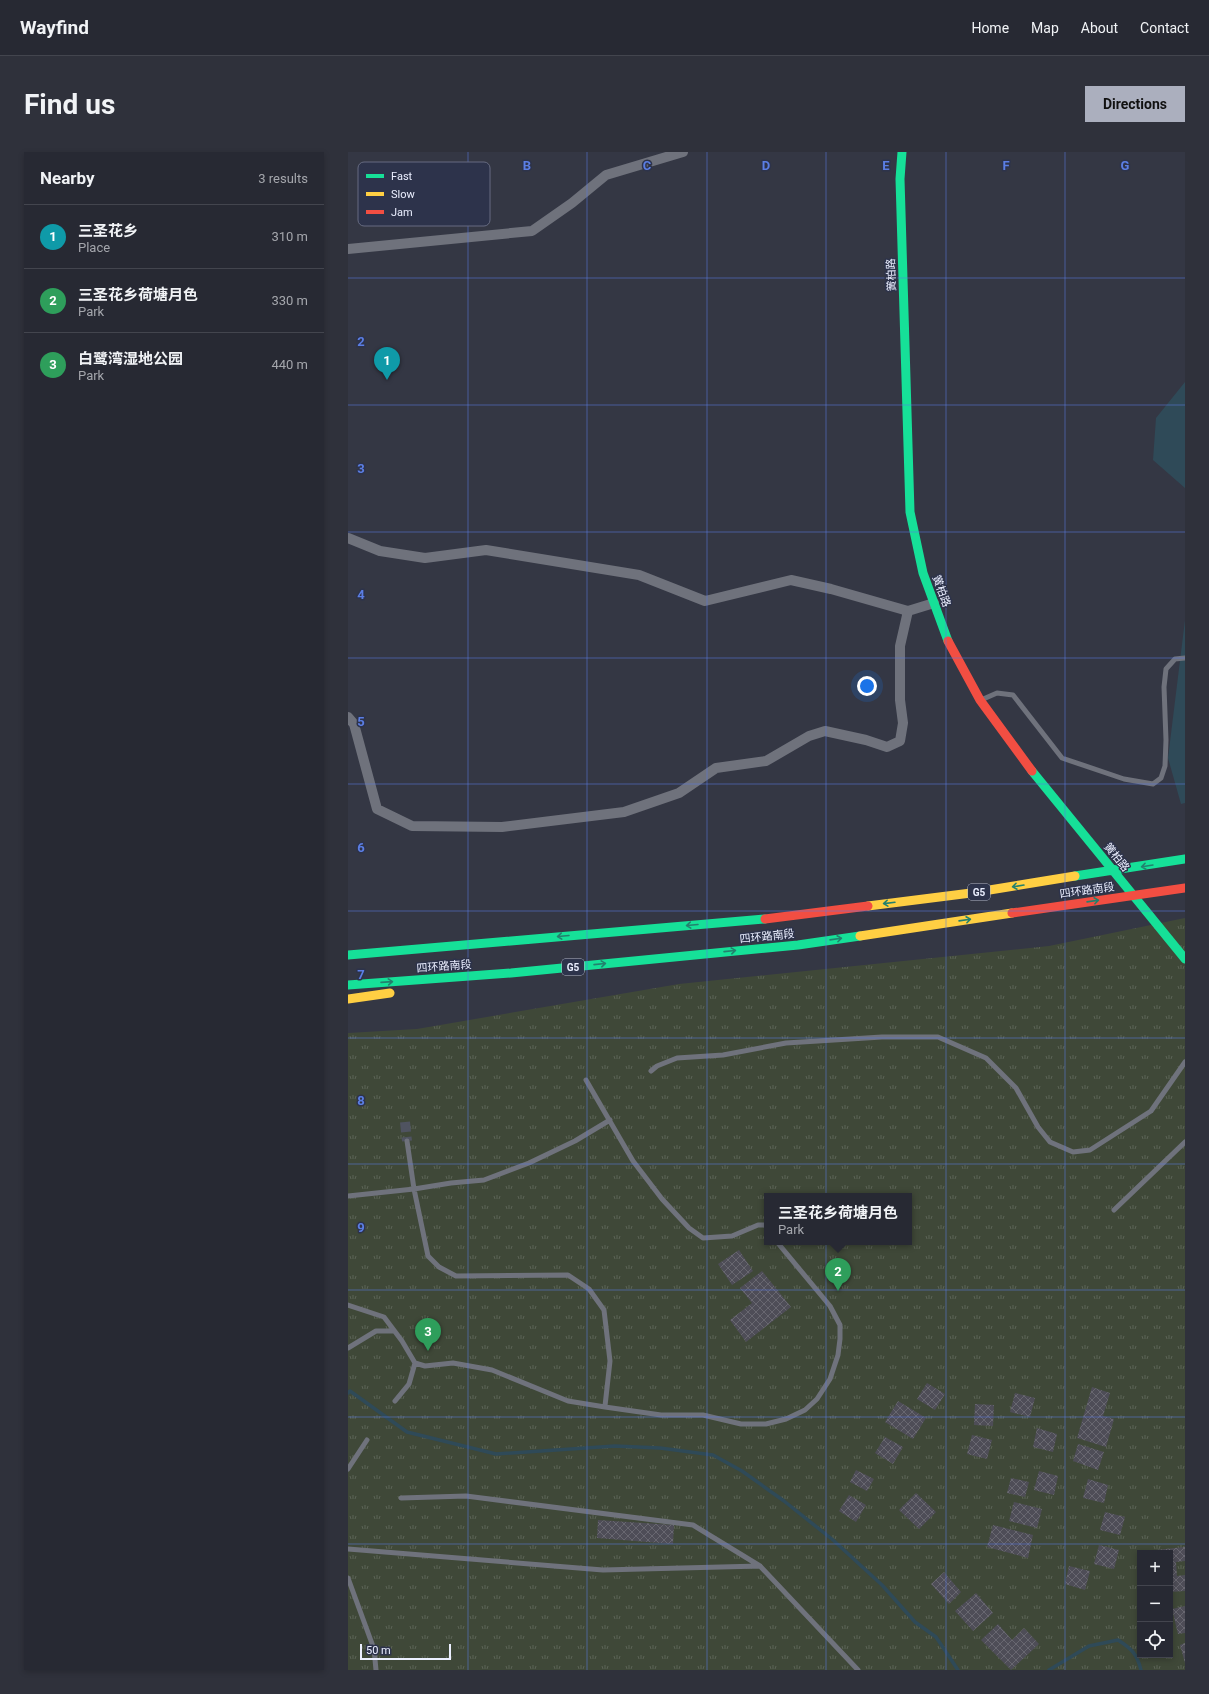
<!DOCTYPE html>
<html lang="en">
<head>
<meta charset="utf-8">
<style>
  :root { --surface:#272933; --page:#2f313b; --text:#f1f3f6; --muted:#a4a6ac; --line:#43454e; --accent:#abafbe }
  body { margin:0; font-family:Roboto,"Noto Sans SC",sans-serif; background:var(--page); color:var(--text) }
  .controls { position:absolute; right:12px; bottom:12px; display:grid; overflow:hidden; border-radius:0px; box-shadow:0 2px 6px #0003 }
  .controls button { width:36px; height:36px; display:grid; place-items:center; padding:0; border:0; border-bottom:1px solid var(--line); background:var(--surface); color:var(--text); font:20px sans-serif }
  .scale { position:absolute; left:12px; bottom:10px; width:91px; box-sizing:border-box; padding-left:4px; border:2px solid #ebefff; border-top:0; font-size:11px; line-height:14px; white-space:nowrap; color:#ebefff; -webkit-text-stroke:3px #2d334b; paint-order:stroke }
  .you { position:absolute; left:519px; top:534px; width:14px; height:14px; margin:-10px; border:3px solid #fff; border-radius:50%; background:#1a73e8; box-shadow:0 0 0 6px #1a73e833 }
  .badge { display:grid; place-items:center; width:26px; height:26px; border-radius:50%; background:var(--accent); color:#fff; font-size:13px; font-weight:700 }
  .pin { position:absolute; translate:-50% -33px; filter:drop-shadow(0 1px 2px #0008) }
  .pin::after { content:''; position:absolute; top:21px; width:14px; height:12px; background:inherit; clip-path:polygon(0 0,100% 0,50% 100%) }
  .popup { position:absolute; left:416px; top:1041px; width:148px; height:52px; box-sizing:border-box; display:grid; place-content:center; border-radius:0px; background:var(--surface); filter:drop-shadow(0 1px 3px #0005); font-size:13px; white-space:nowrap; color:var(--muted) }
  .popup b { font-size:15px; color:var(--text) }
  .popup::after { content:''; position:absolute; left:50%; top:100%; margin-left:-8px; border:8px solid transparent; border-top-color:var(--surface) }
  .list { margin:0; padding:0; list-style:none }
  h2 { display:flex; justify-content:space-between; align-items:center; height:52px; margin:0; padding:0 16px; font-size:17px }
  h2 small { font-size:13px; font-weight:400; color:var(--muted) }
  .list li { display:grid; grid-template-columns:26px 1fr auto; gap:12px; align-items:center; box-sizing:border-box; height:64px; padding:0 16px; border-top:1px solid var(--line) }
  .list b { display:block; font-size:15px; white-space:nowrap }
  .list p { margin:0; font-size:13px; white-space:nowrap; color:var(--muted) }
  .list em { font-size:13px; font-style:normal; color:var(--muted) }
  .icon { flex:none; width:22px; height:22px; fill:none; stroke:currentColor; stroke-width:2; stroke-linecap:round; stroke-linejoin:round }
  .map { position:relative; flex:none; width:837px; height:1518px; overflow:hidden; border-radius:0px }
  header { display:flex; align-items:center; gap:24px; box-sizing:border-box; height:56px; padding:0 20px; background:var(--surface); border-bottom:1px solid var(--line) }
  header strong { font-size:19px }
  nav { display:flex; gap:22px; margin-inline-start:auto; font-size:14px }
  .intro { display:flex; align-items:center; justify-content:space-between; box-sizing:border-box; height:96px; padding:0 24px }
  h1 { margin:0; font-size:28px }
  .button { padding:10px 18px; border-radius:0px; background:var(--accent); color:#111; font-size:14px; font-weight:700 }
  main { display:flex; gap:24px; padding:0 24px }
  aside { flex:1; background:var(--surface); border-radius:0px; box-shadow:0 2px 6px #0003 }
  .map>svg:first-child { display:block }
</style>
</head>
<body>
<header>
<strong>Wayfind</strong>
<nav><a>Home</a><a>Map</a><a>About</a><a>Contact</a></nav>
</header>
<div class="intro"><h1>Find us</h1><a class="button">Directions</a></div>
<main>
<aside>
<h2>Nearby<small>3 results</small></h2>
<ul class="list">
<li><span class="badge" style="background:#0f9aa8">1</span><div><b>三圣花乡</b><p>Place</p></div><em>310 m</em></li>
<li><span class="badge" style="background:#2e9e5b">2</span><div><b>三圣花乡荷塘月色</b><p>Park</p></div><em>330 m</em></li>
<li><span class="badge" style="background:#2e9e5b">3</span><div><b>白鹭湾湿地公园</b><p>Park</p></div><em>440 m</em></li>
</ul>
</aside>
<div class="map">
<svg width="837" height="1518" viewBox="0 0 837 1518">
  <defs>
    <pattern id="grass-tufts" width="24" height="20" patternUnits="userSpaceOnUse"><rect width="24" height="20" fill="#3f4838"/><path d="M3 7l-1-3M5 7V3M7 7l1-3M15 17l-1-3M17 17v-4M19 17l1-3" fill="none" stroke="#5b6356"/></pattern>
    <pattern id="building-cross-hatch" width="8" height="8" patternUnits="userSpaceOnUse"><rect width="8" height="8" fill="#4e4d57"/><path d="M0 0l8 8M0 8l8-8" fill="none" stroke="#686770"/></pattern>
  </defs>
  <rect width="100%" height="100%" fill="#343744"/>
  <path fill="url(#grass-tufts)" fill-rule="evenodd" d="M837,766V1518H0V881L69,877L331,832L701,794ZM419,1044H561V1090H419ZM792,1401H822V1503H792Z"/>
  <path fill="#2f4a58" d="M837,230V336L805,308L808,266Z
    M837,468V651L833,652L820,606Z"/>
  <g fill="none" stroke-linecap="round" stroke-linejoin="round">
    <path stroke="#2f4a58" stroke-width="3.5" d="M0,1241L2,1239L59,1280L148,1302L267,1294L312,1296L365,1303L394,1319L436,1349L485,1388L534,1433L567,1470L588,1485L610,1518
      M701,1518L741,1494L770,1488C784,1497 789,1502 793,1518"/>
  </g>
  <path fill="url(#building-cross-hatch)" d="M391,1098L405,1119L384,1133L370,1112Z
    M414,1119L443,1155L398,1190L382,1168L404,1151L392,1136Z
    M579,1231L597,1242L587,1258L569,1247Z
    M744,1235L762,1241L755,1264L766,1267L758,1295L729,1286Z
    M667,1241L687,1246L682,1265L662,1260Z
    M550,1249L578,1266L565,1287L537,1270Z
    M627,1252L646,1253L645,1274L626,1273Z
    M689,1276L709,1282L705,1300L685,1295Z
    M624,1283L644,1288L639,1307L619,1302Z
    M537,1285L555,1295L545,1312L527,1301Z
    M730,1292L756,1300L750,1318L725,1309Z
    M508,1318L526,1327L519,1339L502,1330Z
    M691,1319L710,1324L706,1343L686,1338Z
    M663,1326L681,1330L677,1345L659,1341Z
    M740,1327L760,1333L756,1351L735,1346Z
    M568,1341L588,1360L571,1377L551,1358Z
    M501,1343L518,1353L508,1370L491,1359Z
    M666,1350L694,1357L689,1376L661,1369Z
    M757,1360L777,1365L772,1383L752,1378Z
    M250,1368L326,1373L325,1392L249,1386Z
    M645,1373L685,1383L680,1406L639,1395Z
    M751,1393L771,1398L766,1417L746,1412Z
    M837,1395V1409L828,1410L829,1424L837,1423V1439L822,1440V1401H807V1398Z
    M721,1414L742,1419L737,1438L717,1432Z
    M596,1420L613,1440L601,1452L583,1432Z
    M628,1441L645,1461L625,1479L607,1459Z
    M837,1454V1481L830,1482L824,1457Z
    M650,1472L664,1488L676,1476L691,1492L663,1518L633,1488Z
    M837,1491V1511L832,1493Z"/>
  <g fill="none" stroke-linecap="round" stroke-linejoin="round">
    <path stroke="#4f5360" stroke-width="10" stroke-dasharray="10 5" stroke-linecap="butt" d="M57,970L59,989"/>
    <path stroke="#6f727c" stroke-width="5" d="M633,548L649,541L665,543L714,606L776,627L805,632L813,626L817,614L818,588L816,535L818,517L827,507L837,506
      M303,919L309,914L329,906L375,903L438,891L534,885H590L638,906L668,936L690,975L702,990L725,1000L742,998L803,959L837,910
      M238,928L285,1009L314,1047L341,1076L355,1086L384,1084L410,1073H417L419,1076
      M59,989L66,1037L80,1104L91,1115L108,1124L220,1123L241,1137L256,1158L262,1209L257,1254
      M0,1044L66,1037L103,1031L136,1028L181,1011L227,989L262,968
      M766,1058L837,990
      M0,1153L36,1165L54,1189L67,1211L61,1232L47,1249
      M0,1196L28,1179H46
      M67,1211L77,1214L105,1211L144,1218L220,1249L257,1255L313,1263H355L393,1272H418L438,1267L457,1258L469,1247L482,1227L490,1203L492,1187V1173L482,1154L429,1090
      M0,1317L19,1288
      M53,1346L118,1344L345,1373L412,1414L510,1518
      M0,1397L255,1418L412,1414
      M0,1426L26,1497L28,1518"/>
    <path stroke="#6f727c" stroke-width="10" d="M0,97L184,79L224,51L258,23L335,0
      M0,386L32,399L77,406L138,398L291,423L357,449L443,428L483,437L560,459L586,451
      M0,565L6,572L29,657L64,674L154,675L276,660L331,641L368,616L418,609L461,584L477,579L518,588L539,595L552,589L555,571L552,548V494L560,459"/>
    <path stroke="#16e098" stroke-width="9" d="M554,0L552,27L562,360L575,421L600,489
      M684,619L837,807
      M727,724L837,707
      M0,803L417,767
      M0,833L163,821L450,793L512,784"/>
    <path stroke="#ffcf43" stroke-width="9" d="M520,754L623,741L727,724
      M512,784L664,761
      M0,847L42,841"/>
    <path stroke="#f24e42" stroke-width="9" d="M600,489L632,548L684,619
      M664,761L837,736
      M417,767L520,754"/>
  </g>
  <defs><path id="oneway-shaft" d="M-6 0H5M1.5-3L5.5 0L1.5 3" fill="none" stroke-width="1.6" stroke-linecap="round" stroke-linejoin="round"/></defs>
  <g stroke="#23816e">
    <use href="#oneway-shaft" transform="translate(799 714) rotate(171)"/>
    <use href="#oneway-shaft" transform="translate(670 734) rotate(171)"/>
    <use href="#oneway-shaft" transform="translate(745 749) rotate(-8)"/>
    <use href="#oneway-shaft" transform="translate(541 751) rotate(173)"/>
    <use href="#oneway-shaft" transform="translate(617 768) rotate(-8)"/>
    <use href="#oneway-shaft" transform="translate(344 773) rotate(175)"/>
    <use href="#oneway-shaft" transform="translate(215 784) rotate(175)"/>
    <use href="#oneway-shaft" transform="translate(488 787) rotate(-8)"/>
    <use href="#oneway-shaft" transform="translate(382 799) rotate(-6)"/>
    <use href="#oneway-shaft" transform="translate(252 812) rotate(-6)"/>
    <use href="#oneway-shaft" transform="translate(39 830) rotate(-4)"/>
  </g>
  <path fill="none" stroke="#5b7ee4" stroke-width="1" stroke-opacity="0.55" d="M120,0V1518M239,0V1518M359,0V1518M478,0V1518M598,0V1518M717,0V1518M0,126H837M0,253H837M0,380H837M0,506H837M0,632H837M0,759H837M0,886H837M0,1012H837M0,1138H837M0,1265H837M0,1392H837"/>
  <g text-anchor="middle" stroke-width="3" stroke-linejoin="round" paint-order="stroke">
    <g fill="#2d334b" stroke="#b2b7c9" stroke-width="1">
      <rect x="620" y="732" width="22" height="16" rx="3"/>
      <rect x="214" y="807" width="22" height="16" rx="3"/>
    </g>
    <g font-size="10" font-weight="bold" fill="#ebefff">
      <text x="631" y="744">G5</text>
      <text x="225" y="819">G5</text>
    </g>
    <g font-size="11" fill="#ebefff" stroke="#2d334b">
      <text transform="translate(543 123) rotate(-92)" y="4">黉柏路</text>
      <text transform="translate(594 439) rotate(70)" y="4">黉柏路</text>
      <text transform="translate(769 705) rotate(51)" y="4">黉柏路</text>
      <text transform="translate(739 738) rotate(-8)" y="4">四环路南段</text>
      <text transform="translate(419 784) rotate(-6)" y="4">四环路南段</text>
      <text transform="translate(96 814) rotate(-4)" y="4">四环路南段</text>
    </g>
  </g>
  <rect x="10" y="10" width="132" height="64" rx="6" fill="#2d334b" stroke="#666b81" stroke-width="1"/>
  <rect x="18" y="22" width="18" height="4" fill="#16e098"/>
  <rect x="18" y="40" width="18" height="4" fill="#ffcf43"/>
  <rect x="18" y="58" width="18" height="4" fill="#f24e42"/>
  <g font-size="11" fill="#ebefff">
    <text x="43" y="28">Fast</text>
    <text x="43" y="46">Slow</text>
    <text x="43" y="64">Jam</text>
  </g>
  <g font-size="13" text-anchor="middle" font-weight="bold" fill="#5b7ee4" stroke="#2d334b" stroke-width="3" stroke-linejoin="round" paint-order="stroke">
    <text x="179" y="18">B</text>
    <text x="299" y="18">C</text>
    <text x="418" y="18">D</text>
    <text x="538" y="18">E</text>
    <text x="658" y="18">F</text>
    <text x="777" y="18">G</text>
    <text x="13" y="194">2</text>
    <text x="13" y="321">3</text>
    <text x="13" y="447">4</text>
    <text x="13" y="574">5</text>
    <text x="13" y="700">6</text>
    <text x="13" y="827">7</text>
    <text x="13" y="953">8</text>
    <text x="13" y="1080">9</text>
  </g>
</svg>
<div class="controls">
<button>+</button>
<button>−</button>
<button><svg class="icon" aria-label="locate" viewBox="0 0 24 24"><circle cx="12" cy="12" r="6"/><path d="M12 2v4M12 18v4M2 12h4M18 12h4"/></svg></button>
</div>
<div class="scale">50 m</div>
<div class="you"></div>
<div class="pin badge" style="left:39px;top:228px;background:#0f9aa8">1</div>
<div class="pin badge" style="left:490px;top:1139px;background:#2e9e5b">2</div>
<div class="popup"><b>三圣花乡荷塘月色</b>Park</div>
<div class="pin badge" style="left:80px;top:1199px;background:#2e9e5b">3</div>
</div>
</main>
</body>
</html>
